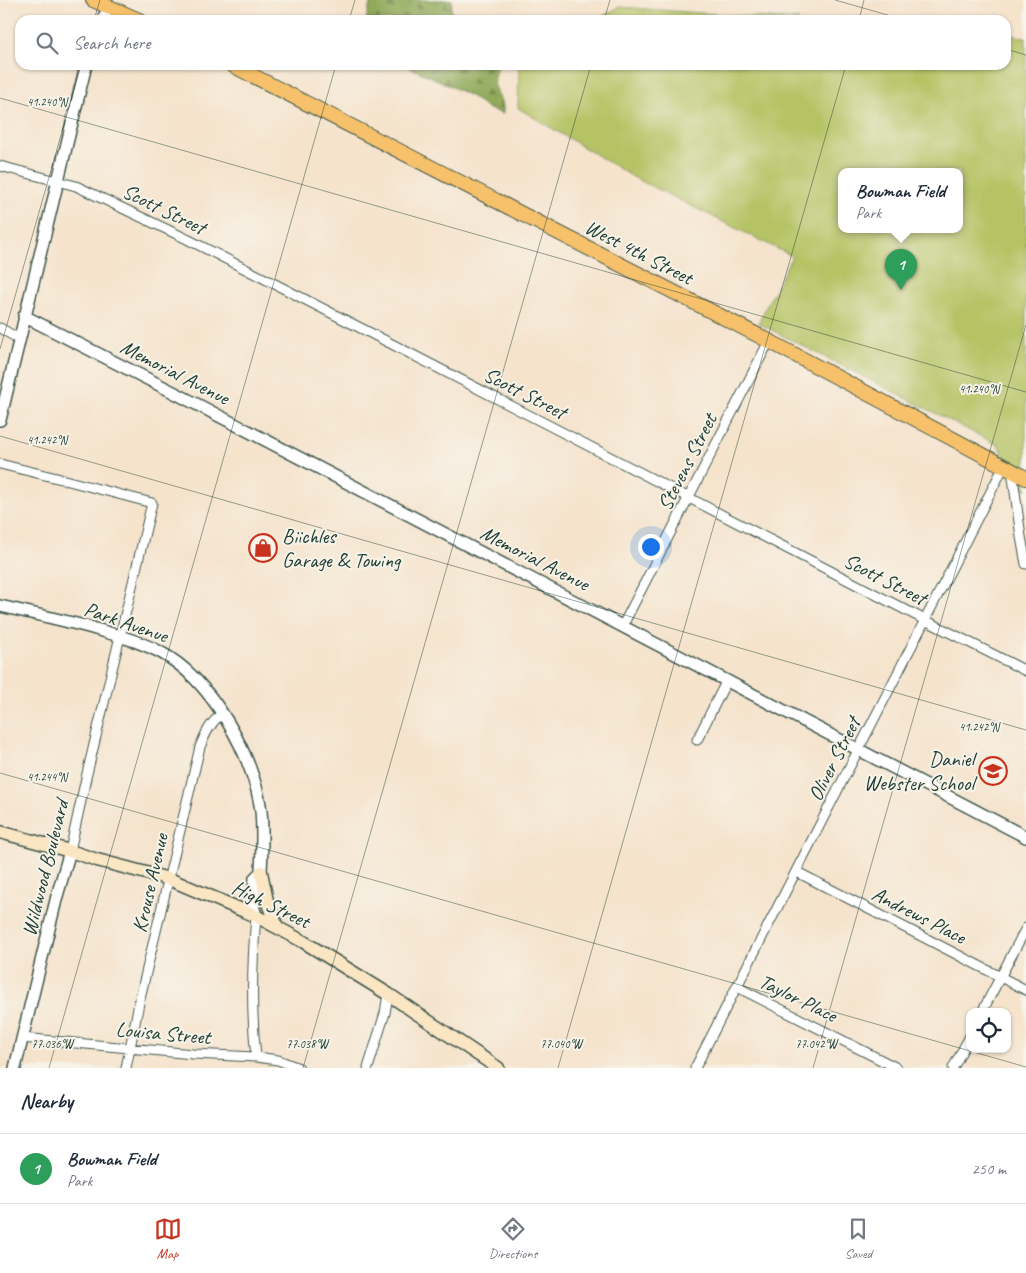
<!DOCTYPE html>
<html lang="en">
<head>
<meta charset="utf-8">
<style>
  :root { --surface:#fff; --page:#f2f2f3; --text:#1f2937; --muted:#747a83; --line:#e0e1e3; --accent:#c8321e }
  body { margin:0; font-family:Caveat,sans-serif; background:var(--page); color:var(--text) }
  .controls { position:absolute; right:15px; bottom:15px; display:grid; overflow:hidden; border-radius:10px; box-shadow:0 1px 4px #0004 }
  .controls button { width:45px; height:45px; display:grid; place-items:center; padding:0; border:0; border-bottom:1px solid var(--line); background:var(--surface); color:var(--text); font:25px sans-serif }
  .you { position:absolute; left:650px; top:546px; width:18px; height:18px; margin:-12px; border:4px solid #fff; border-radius:50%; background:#1a73e8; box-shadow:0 0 0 8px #1a73e833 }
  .badge { display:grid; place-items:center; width:32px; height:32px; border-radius:50%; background:var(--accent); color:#fff; font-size:16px; font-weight:700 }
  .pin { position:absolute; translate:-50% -41px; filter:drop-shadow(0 1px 2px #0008) }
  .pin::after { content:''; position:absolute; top:26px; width:18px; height:15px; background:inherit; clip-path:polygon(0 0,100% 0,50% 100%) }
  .popup { position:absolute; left:838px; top:168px; width:125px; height:65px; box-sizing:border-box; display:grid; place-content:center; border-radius:10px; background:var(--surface); filter:drop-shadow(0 1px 4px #0005); font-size:16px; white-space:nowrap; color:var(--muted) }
  .popup b { font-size:19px; color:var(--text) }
  .popup::after { content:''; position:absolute; left:50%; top:100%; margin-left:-10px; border:10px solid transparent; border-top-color:var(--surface) }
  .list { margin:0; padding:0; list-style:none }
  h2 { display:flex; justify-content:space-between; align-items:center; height:65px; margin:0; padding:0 20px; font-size:21px }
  h2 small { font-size:16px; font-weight:400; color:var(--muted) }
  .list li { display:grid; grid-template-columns:32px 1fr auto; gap:15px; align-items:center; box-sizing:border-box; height:70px; padding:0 20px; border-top:1px solid var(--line) }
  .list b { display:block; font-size:19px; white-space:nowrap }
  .list p { margin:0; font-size:16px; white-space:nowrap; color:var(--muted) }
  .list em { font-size:16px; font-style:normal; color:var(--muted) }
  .icon { flex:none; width:28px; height:28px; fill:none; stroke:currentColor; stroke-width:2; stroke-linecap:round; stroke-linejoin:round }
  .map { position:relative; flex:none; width:1026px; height:1068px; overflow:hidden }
  .search { position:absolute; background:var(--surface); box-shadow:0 1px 4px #0004; left:15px; right:15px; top:15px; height:55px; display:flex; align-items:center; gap:12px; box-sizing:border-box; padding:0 18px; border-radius:15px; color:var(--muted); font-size:19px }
  .sheet { height:135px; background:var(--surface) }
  nav { display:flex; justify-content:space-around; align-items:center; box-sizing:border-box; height:70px; border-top:1px solid var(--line); background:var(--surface); font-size:14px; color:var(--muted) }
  nav a { display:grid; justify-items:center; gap:2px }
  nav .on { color:var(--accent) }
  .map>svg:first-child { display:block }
</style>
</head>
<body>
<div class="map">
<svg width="1026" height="1068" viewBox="0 0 1026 1068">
  <defs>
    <pattern id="forest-firs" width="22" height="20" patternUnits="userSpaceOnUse" patternTransform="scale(1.25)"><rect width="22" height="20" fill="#90a95a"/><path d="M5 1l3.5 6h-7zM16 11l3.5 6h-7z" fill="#758b4b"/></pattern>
  </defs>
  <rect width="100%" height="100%" fill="#f7f3e8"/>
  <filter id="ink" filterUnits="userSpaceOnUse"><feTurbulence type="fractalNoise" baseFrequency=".02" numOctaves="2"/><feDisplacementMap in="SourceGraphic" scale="10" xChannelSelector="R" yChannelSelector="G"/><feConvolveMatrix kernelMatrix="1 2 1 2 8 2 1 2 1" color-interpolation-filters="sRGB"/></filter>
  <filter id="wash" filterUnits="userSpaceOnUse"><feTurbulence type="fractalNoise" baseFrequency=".0096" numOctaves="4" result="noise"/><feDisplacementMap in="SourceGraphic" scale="20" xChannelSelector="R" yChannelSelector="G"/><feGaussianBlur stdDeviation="1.12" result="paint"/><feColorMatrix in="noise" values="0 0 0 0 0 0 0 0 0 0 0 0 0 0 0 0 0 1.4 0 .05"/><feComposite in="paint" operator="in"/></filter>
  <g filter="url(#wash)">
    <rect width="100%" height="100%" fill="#f5e3cc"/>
    <path fill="url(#forest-firs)" stroke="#587347" d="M371,0H452L451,11L455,20H366Z
      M404,65H496L497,69L495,77L494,84L503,106V114L487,108L472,97L438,80Z"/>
    <path fill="#b6c365" stroke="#6a804c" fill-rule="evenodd" d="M619,7L799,20H596Z
      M1006,35L1026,37V490L998,445L758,323L792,256L635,178L518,108L519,65H1006ZM842,171H960V229H842Z"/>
  </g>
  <g filter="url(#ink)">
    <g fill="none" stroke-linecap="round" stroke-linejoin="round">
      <defs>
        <path id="minor" d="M0,166L76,186L187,239L384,340L925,620L1026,671
          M0,328L19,339
          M0,464L61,479L152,503L86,778L70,851
          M1012,470L1021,537L1026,564
          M623,625L769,341
          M697,740L727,680
          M797,872L1026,990
          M256,916C252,962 251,1012 256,1057
          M737,987L897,1068
          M982,1012L1026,928
          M22,1038L193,1054L256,1057L278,1060L299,1068
          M126,1068L140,998L200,747C206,732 210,724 222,713
          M368,1068L385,1013L388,994
          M695,1068L1004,466
          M953,1068L970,1036"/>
        <path id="tertiary" d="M102,20L110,7
          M24,316L179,395L1026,837
          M0,420L86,65
          M0,606C31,613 62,620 92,628C116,635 139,641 160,652C211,679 254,756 261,811C263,832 262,852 261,872L255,878L253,905L256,916
          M15,1068L57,896L70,851"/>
        <path id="secondary" d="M0,832L70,851L97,860L169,879L256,916L304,942L388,994L498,1068
          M261,872L267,901L277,927"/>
        <path id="primary" d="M93,0L139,20
          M232,65L769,341L1026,478"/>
      </defs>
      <use href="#minor" stroke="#3f564b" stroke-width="11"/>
      <use href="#tertiary" stroke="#3f564b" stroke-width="14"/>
      <use href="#secondary" stroke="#3f564b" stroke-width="15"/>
      <use href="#primary" stroke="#3f564b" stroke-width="16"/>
      <use href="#minor" stroke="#fff" stroke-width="9"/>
      <use href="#tertiary" stroke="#fff" stroke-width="11"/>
      <use href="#secondary" stroke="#fbe6c4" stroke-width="12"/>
      <use href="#primary" stroke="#f6c16b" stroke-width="14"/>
    </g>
  </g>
  <path fill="none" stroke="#1f3d34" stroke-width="1" stroke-opacity="0.45" d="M835,0L905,20M94,20L100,0M349,20L355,0M604,20L610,0M859,20L864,0M1006,49L1026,55M0,98L1026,392M0,349L81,65M0,436L1026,730M0,773L1026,1067M49,1068L336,65M303,1068L591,65M558,1068L846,65M813,1068L1026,325"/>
  <defs>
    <symbol id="shop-ring" viewBox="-11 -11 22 22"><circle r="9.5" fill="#f7f3e8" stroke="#c8321e" stroke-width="1.5"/><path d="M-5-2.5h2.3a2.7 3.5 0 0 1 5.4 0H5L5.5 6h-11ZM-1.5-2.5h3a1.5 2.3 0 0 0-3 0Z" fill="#c8321e"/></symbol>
    <symbol id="school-ring" viewBox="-11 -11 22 22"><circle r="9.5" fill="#f7f3e8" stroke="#c8321e" stroke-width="1.5"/><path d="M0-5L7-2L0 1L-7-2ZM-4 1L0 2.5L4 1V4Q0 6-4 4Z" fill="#c8321e"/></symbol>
  </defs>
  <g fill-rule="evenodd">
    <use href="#shop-ring" x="247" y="532" width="32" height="32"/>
    <use href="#school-ring" x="977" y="755" width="32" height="32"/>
  </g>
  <g text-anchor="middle" stroke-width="4" stroke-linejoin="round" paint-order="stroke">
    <g font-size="21" fill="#1f3d34" stroke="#f7f3e8">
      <text transform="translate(164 209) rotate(26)" y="7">Scott Street</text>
      <text transform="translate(639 252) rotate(27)" y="7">West 4th Street</text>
      <text transform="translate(175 372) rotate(27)" y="7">Memorial Avenue</text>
      <text transform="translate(525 393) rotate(27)" y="7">Scott Street</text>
      <text transform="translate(687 462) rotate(-63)" y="7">Stevens Street</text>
      <text transform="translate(535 558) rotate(27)" y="7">Memorial Avenue</text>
      <text transform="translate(885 579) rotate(27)" y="7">Scott Street</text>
      <text transform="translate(126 622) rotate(19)" y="7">Park Avenue</text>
      <text transform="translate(834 759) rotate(-63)" y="7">Oliver Street</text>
      <text transform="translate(45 868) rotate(-76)" y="7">Wildwood Boulevard</text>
      <text transform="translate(150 883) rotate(-77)" y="7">Krouse Avenue</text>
      <text transform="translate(271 904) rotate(26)" y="7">High Street</text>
      <text transform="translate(919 915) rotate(27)" y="7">Andrews Place</text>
      <text transform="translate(798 998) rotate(26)" y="7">Taylor Place</text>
      <text transform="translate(163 1033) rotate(5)" y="7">Louisa Street</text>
    </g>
    <g font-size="21" fill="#1f3d34" stroke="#f7f3e8" text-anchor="start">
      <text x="282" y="543">Biichles<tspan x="282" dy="24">Garage &amp; Towing</tspan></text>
      <text x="974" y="766" text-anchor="end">Daniel<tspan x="974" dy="24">Webster School</tspan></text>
    </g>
  </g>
  <g font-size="12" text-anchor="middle" fill="#1f3d34" stroke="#f7f3e8" stroke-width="4" stroke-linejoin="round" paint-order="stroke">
    <text x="47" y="106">41.240°N</text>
    <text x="979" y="393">41.240°N</text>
    <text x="47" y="444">41.242°N</text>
    <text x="979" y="731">41.242°N</text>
    <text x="47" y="781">41.244°N</text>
    <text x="52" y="1048">77.036°W</text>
    <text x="307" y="1048">77.038°W</text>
    <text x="561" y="1048">77.040°W</text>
    <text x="816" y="1048">77.042°W</text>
  </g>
</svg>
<div class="controls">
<button><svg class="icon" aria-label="locate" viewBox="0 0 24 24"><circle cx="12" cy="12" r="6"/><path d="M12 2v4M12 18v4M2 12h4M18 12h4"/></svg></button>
</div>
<div class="you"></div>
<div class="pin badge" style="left:901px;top:290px;background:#2e9e5b">1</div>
<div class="popup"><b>Bowman Field</b>Park</div>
<div class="search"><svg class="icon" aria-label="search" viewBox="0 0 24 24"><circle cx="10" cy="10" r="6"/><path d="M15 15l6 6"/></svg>Search here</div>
</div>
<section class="sheet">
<h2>Nearby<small></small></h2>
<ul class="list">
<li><span class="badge" style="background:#2e9e5b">1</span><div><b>Bowman Field</b><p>Park</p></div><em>250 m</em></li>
</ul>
</section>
<nav>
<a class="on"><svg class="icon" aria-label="map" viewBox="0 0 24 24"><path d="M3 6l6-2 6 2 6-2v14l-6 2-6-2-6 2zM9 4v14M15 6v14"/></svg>Map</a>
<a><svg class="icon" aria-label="directions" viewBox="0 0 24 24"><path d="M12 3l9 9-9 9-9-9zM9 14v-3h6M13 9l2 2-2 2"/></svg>Directions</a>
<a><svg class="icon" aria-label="saved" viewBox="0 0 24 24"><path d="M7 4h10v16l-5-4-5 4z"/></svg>Saved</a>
</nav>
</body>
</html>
